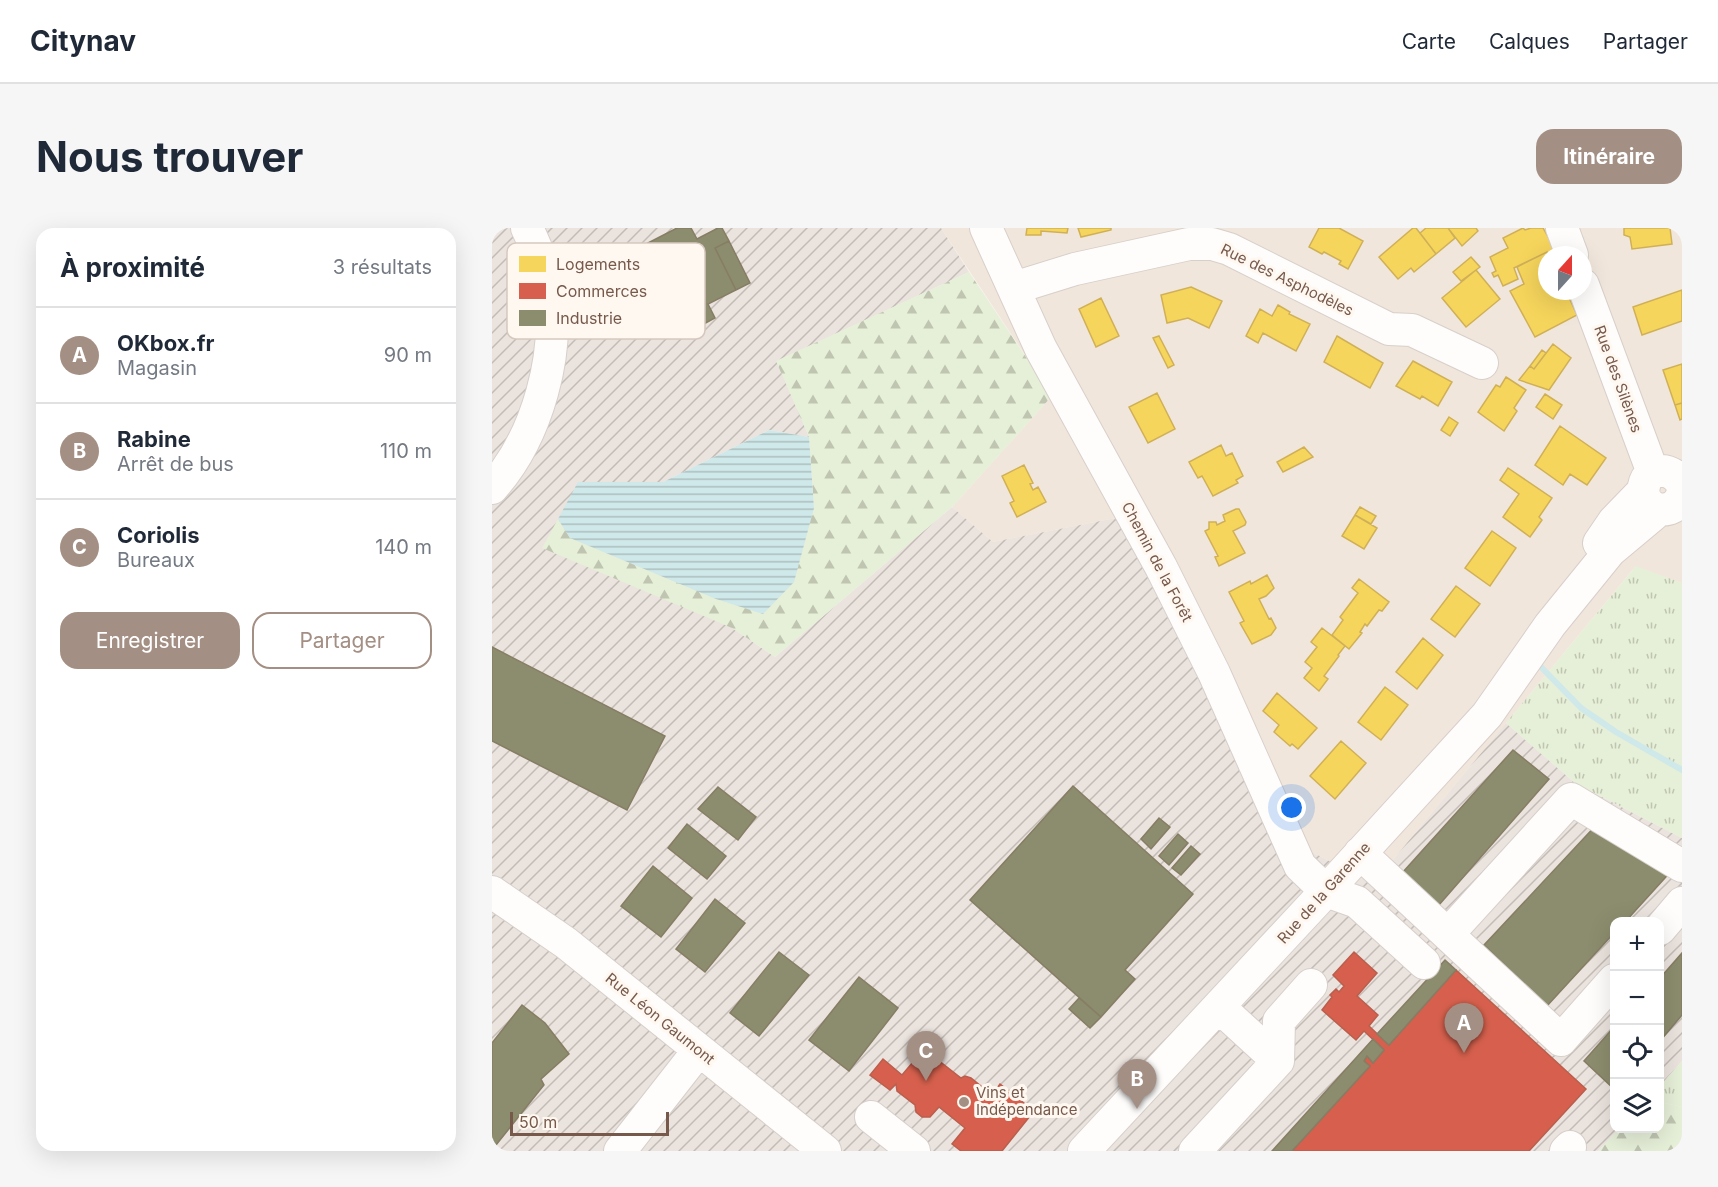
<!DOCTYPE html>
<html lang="fr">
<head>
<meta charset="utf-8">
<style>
  :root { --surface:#fff; --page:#f6f6f7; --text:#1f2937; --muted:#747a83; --line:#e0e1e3; --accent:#a48f84 }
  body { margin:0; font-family:Inter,sans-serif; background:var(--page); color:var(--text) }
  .controls { position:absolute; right:18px; bottom:18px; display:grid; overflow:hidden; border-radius:12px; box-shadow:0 6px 24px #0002 }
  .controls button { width:54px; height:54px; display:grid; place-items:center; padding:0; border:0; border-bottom:2px solid var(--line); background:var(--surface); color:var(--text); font:30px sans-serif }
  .compass { position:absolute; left:1046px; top:18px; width:54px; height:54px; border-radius:50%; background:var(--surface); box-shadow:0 6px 24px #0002; rotate:21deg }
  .scale { position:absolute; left:18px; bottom:15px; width:159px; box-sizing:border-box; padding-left:6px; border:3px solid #77594c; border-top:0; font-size:16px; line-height:21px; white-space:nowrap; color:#77594c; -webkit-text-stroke:4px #fff8f0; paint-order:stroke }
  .you { position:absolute; left:800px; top:580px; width:21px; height:21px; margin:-15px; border:4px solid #fff; border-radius:50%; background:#1a73e8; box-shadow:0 0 0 9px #1a73e833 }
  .badge { display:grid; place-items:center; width:39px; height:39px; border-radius:50%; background:var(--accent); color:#fff; font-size:20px; font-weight:700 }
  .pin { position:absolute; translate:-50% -50px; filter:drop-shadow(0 2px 3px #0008) }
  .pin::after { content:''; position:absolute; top:32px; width:21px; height:18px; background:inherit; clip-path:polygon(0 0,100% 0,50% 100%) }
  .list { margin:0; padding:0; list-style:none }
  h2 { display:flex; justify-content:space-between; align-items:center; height:78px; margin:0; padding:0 24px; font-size:26px }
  h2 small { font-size:20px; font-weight:400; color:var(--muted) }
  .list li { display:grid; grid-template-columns:39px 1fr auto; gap:18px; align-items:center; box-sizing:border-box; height:96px; padding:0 24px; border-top:2px solid var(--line) }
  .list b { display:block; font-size:22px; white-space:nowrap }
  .list p { margin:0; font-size:20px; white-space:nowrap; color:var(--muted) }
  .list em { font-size:20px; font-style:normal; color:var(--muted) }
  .actions { display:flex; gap:12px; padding:18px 24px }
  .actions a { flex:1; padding:14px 0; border:2px solid var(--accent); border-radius:18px; text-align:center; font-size:21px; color:var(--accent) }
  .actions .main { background:var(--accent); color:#fff }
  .icon { flex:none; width:33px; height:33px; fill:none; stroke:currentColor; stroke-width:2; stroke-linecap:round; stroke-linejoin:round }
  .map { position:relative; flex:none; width:1190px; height:923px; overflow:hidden; border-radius:18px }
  header { display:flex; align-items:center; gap:36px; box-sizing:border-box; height:84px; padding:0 30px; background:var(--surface); border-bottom:2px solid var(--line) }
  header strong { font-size:28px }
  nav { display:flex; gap:33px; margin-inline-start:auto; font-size:21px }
  .intro { display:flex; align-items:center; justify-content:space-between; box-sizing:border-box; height:144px; padding:0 36px }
  h1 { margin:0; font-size:42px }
  .button { padding:15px 27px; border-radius:18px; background:var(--accent); color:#fff; font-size:21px; font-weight:700 }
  main { display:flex; gap:36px; padding:0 36px }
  aside { flex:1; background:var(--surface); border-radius:18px; box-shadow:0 6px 24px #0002 }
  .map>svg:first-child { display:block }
</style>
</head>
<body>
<header>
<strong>Citynav</strong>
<nav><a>Carte</a><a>Calques</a><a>Partager</a></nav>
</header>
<div class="intro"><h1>Nous trouver</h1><a class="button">Itinéraire</a></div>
<main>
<aside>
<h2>À proximité<small>3 résultats</small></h2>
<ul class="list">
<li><span class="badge">A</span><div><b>OKbox.fr</b><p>Magasin</p></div><em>90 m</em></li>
<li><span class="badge">B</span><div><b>Rabine</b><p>Arrêt de bus</p></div><em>110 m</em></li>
<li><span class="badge">C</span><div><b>Coriolis</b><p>Bureaux</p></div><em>140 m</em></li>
</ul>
<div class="actions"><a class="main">Enregistrer</a><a>Partager</a></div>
</aside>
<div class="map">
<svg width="1190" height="923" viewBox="0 0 1190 923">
  <defs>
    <pattern id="industrial-furrows" width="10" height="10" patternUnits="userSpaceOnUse" patternTransform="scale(1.5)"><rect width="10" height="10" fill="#ebe3de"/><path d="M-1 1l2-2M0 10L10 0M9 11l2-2" fill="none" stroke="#c3bbb6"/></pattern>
    <pattern id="grass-tufts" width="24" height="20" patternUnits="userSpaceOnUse" patternTransform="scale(1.5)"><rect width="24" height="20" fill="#e6efd8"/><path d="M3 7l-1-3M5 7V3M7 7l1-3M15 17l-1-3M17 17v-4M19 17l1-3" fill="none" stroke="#bfc5b1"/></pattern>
    <pattern id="forest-firs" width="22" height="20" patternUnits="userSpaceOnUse" patternTransform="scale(1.5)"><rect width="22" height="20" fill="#e6efd8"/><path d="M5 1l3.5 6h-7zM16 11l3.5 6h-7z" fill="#bfc5b1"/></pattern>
    <pattern id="water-rules" width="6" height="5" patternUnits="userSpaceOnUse" patternTransform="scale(1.5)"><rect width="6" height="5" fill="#cfe8e9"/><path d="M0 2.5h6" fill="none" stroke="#adbfbf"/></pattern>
  </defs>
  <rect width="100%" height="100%" fill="#f8f3ed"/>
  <path fill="#f1e6db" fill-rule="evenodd" d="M449,0H1190V355L1143,339L881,656L818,623L629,289L501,314L460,279L560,168ZM1055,27H1091V63H1055Z"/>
  <path fill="url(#industrial-furrows)" d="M0,0H449L477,44L285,133L317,209L277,202L171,254H86L240,400L283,429L460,279L501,314L629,289L818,623L881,656L1014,495L1083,555L1190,610V833L1168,858V694H1122V900L1127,901L1106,923H0Z"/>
  <path fill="url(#grass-tufts)" d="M1144,338L1190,355V610L1083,555L1014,495Z
    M1190,833V879L1168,874V858Z"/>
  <path fill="url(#forest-firs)" d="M477,44L560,168L460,279L283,429L240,400L50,320L66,291L78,310L322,280L317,209L284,133Z
    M1168,874L1190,879V923H1106L1127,901L1168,900Z"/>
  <path fill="url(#water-rules)" d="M277,202L317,209L322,280L302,354L271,386L224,371L78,310L66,291L86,254H171Z"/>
  <path fill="#f6d55c" stroke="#d0b057" stroke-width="1.5" d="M535,0H576L575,5L549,3V7H534Z
    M586,0H619V2L589,9Z
    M827,0H847L871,13L856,41L847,36L849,33L832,24L830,26L817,19Z
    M921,0H924L944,26L922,44L919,40L906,51L887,29Z
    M934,0H956L963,10L944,26L928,5Z
    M956,0H984L986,3L970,18Z
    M1031,0L1033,2L1039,0H1051L1064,23L1056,26L1055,24L1022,40L1026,51L1011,58L1006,47L1002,49L1000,45L1004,43L998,29L1016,20L1011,10Z
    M1132,0H1178L1180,16L1140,21L1138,9L1132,7Z
    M1055,24V63H1074L1085,87L1043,109L1018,63L1032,56L1025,39Z
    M979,29L988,39L969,53L961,44Z
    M984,42L1008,71L974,99L950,70Z
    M699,59L730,73L717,100L696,90L675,95L669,67Z
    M1190,62V93L1150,107L1141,79Z
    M609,70L627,108L604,119L587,81Z
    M786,77L798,84L797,86L818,96L804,123L771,105L766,115L754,108L768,81L780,88Z
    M667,108L682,137L676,140L661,110Z
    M845,108L891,135L878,160L832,134Z
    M1061,116L1079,130L1057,162L1027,152L1038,138L1042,141Z
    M1050,122L1054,125L1042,141L1038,138Z
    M921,133L960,154L946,178L930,168L928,171L904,158Z
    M1190,136V175L1183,177L1171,142Z
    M1014,149L1034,162L1022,180L1025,183L1012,203L986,184L1004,157L1008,159Z
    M665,165L683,201L656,215L637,179Z
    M1053,166L1070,177L1061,191L1044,179Z
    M1190,175V191L1188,192L1183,177Z
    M957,189L966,195L958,208L949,202Z
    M1068,198L1114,230L1095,257L1078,246L1071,257L1043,237Z
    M729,217L734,228L740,225L751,248L744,252L746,255L721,268L710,248L706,250L697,234Z
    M812,219L821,229L791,244L785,234Z
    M532,237L541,255L538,256L541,262L546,259L554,274L525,289L518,275L522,273L510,248Z
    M1016,240L1060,270L1047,289L1050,292L1038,309L1011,289L1027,266L1008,252Z
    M868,279L884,288L879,296L863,287Z
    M744,281H747L754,294L753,297L741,303L753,325L727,338L723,329L726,328L713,303L717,301V294H724L725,297L733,293L731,287Z
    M863,287L885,300L872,321L850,308Z
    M1000,303L1024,320L998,358L973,340Z
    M775,347L782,360L774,368L767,371L777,391L779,390L784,400L779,407L760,416L748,395L752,393L737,364L758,353L759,356Z
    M867,351L897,374L890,383L887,382L875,398L873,396L868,404L870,405L857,421L840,407L851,392L848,389L866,365L860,360Z
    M964,358L988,376L963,409L939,391Z
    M830,400L853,418L846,427L847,428L832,448L836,451L827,463L812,450L820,440L813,434L825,419L819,414Z
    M931,410L951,427L925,461L904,444Z
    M893,459L916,477L889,512L866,494Z
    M785,465L825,500L806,521L800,516L798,518L782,504L787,497L771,483Z
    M849,513L874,535L843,571L818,548Z"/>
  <path fill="#d6604d" stroke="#ba5e4d" stroke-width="1.5" d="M862,724L885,745L865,768L886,787L877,798L897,817L964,742L1094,861L1037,923H800L878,838L872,833L875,828L881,835L892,822L872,803L864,812L830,782L840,769L838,767L844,761L847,764L852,758L841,747Z
    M432,821L469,850L473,848L479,850L500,867L508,856L542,883L510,923H469L460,916L473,900L447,879L438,889H430L424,884L423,877L405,863L404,856L398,862L378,847L391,831L410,847Z"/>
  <path fill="#8c8c6e" stroke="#867d64" stroke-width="1.5" d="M185,0H199L205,11L226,0H230L237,13L223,20L244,62L216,76L223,90L210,97L203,83L173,99L151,55L136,63L121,33Z
    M237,13L258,55L244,62L223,20Z
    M0,419L173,508L135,582L0,513Z
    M1021,522L1057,551L947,677L911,644Z
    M581,558L701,666L633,742L643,751L609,789L478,672Z
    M226,559L264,589L246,612L206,581Z
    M667,590L678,599L659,621L649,611Z
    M1108,593L1183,639L1133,694H1122V705L1055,778L992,717Z
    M195,596L234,628L215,651L176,620Z
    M686,606L696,615L677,637L667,628Z
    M699,618L708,626L689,647L680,640Z
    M161,638L200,670L169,709L129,678Z
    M223,671L253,695L213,744L184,721Z
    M287,724L317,747L267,808L238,785Z
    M1190,725V787L1168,813V750Z
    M953,732L964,742L897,817L885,806Z
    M367,749L406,780L357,843L317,812Z
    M587,770L609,789L598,800L577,781Z
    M30,777L53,795L77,826L49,851L52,857L0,922V815Z
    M1122,799V861L1092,833Z
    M881,811L892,822L881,835L875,828L872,833L878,838L800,923H780Z"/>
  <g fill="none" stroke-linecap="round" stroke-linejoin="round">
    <path stroke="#cfe8e9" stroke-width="6" d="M1050,440L1089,480L1124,504L1190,542"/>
    <defs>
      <path id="minor" d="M494,0L549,121L669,339L722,445L808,638L834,663L865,674L932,735
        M1070,0L1080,27
        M1091,57L1161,245
        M522,60L583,41L697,16H720L737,21L897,101L920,102L990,135
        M1190,257C1183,240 1156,236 1152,258C1146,282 1182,292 1190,267
        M0,260C45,210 70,123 56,57C51,37 44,18 35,0
        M1107,315L1122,293L1151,263
        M868,625L1069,812L1122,752
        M0,664L74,715L333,923
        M1168,701L1190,675
        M956,706L1079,571L1190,638
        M727,779L786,833
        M379,889L422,923
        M128,923L207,822
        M592,923L834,663L995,487L1058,397L1118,323L1167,282
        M703,923L786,833L787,793L819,757
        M1074,923L1078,919"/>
    </defs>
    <use href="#minor" stroke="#d7cfca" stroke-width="34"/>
    <use href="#minor" stroke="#fefdfc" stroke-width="32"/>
  </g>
  <circle fill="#a48f84" stroke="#fff8f0" stroke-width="2" cx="472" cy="874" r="6"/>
  <g text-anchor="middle" stroke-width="6" stroke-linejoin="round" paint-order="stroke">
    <g font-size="15" fill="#77594c" stroke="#fff8f0">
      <text transform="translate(795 52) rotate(26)" y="5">Rue des Asphodèles</text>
      <text transform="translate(1126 151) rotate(70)" y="5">Rue des Silènes</text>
      <text transform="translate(665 334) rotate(62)" y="5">Chemin de la Forêt</text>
      <text transform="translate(832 665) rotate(-48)" y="5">Rue de la Garenne</text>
      <text transform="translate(168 791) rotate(39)" y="5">Rue Léon Gaumont</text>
    </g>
    <g font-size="15" fill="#77594c" stroke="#fff8f0" text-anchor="start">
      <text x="484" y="870">Vins et<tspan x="484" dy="17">Indépendance</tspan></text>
    </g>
  </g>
  <rect x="15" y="15" width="198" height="96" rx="9" fill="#fff8f0" stroke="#d6c8bf" stroke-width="1.5"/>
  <rect x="27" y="28" width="27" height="16" fill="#f6d55c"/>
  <rect x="27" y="55" width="27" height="16" fill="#d6604d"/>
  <rect x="27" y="82" width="27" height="16" fill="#8c8c6e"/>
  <g font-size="16" fill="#77594c">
    <text x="64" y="42">Logements</text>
    <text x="64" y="69">Commerces</text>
    <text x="64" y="96">Industrie</text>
  </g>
</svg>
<div class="controls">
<button>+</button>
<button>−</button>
<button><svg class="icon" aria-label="locate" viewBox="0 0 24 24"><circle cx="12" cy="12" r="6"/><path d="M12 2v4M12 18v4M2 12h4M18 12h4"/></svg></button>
<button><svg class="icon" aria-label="layers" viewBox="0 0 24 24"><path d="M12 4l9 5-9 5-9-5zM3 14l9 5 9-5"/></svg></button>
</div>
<svg class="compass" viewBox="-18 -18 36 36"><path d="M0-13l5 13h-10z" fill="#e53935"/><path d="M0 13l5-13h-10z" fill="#747a83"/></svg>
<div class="scale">50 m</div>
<div class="you"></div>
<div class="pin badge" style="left:972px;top:825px">A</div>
<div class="pin badge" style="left:645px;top:881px">B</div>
<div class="pin badge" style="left:434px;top:853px">C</div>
</div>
</main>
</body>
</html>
